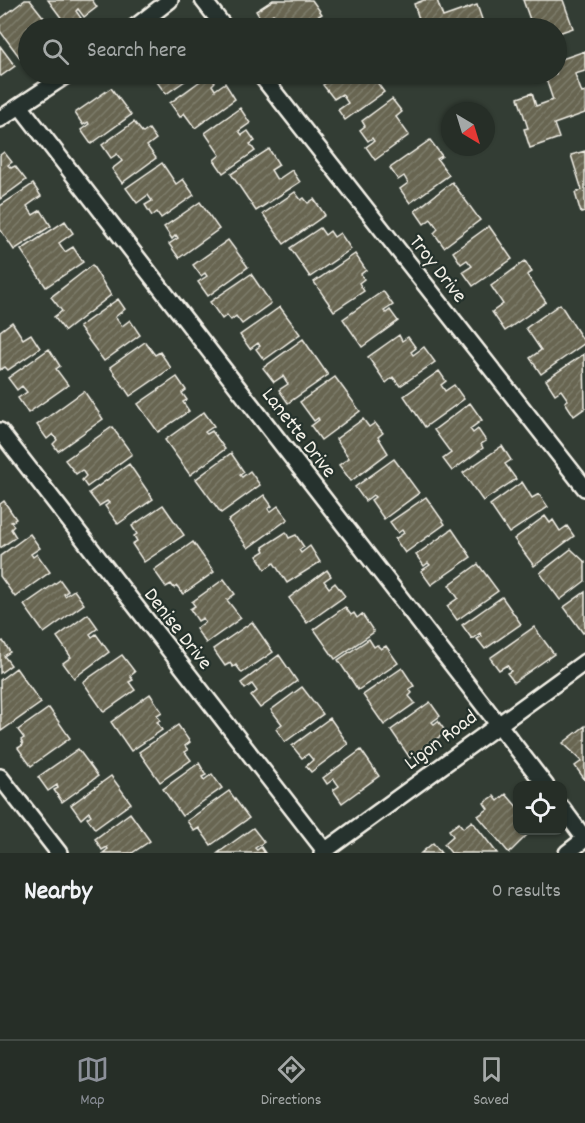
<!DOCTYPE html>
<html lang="en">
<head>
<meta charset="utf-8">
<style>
  :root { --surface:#262e27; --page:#2e362f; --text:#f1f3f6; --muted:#a4a8a7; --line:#424a44; --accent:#8c9099 }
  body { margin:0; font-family:Dekko,sans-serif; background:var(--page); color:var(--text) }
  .controls { position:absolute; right:18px; bottom:18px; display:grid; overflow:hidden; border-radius:12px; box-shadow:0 2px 4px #0004 }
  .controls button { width:54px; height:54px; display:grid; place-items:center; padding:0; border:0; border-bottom:2px solid var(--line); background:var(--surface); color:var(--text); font:30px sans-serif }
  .compass { position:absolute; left:441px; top:102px; width:54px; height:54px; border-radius:50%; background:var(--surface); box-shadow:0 2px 4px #0004; rotate:142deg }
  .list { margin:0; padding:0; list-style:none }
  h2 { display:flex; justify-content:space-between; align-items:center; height:78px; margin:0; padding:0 24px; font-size:26px }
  h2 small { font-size:20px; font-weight:400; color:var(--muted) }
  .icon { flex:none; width:33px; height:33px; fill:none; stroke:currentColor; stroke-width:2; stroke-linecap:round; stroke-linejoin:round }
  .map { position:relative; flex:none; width:585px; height:853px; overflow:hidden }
  .search { position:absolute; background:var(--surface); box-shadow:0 2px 4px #0004; left:18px; right:18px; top:18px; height:66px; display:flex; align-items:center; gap:15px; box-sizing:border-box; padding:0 21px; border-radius:33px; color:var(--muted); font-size:22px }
  .sheet { height:186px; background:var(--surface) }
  nav { display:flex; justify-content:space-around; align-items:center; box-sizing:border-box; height:84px; border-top:2px solid var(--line); background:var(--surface); font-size:16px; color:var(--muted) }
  nav a { display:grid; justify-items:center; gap:3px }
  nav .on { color:var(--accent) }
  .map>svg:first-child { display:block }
</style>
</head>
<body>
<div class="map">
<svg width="585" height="853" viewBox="0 0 585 853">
  <defs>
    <pattern id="building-hatch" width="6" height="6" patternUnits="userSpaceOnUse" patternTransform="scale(1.5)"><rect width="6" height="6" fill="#676551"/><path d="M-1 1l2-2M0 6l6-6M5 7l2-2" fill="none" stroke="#7d7c6a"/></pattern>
  </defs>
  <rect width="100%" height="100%" fill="#333d34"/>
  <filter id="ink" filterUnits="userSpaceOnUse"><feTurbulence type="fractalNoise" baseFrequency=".0167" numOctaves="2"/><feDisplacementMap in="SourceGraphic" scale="12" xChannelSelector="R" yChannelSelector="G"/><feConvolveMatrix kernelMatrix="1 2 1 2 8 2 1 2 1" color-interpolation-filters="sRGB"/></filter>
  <g filter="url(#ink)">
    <path fill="url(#building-hatch)" stroke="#f4f1e8" stroke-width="1.5" d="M25,0H30L52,28H28V54L21,59L0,31V19Z
      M48,0H92L97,7L84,17L78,9L76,11L81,18L68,27Z
      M273,0H312L322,14L300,28H276L274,26L280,23L273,14L262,21L256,11Z
      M424,0H437L443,17L477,5L485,28H422L414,4Z
      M523,0H563L573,28L556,34V28H533Z
      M0,46L15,66L1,76L0,75Z
      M585,51V71L575,74L582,93L585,92V113L554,124L559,138L530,148L524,129L528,128L518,98L532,93L536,106L553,100L547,82L539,79L537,74H556V61Z
      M151,74H195L166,94Z
      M210,74L215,82L212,85L215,90L225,83L235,99L195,128L184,113L180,117L170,103Z
      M339,74H371L384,92L345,120L338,110L348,103L342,94L334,99L323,85Z
      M111,88L131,115L91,144L81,130L89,124L88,122L83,125L75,113Z
      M392,99L402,112L396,117L409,135L375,160L366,147L374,141L372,138L368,141L360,130L365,126L362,121Z
      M240,108L250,123L239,131L242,135L248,131L255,141L250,144L255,151L223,173L214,160L220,155L205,133Z
      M134,122L143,133L149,129L156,139L147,146L156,158L122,183L112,169L122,161L117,154L111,158L102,145Z
      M430,140L442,156L437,159L449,175L410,203L400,189L408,183L404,176L398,180L390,168Z
      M269,149L279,165L271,170L277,180L292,170L300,182L256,211L231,174Z
      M585,151V212L581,213L575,193L582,190L571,155Z
      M4,152L12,162L8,165L11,168L15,166L26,180L0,199V155Z
      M162,163L176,184L183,179L194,195L161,218L157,212L152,216L145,205L152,201L148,195L137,203L126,188Z
      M452,182L480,220L444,247L434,233L438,229L431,219L424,224L415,211Z
      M33,184L41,196L27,206L33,215L41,210L51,226L14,250L0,229V206Z
      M295,192L301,200L304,198L308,203L314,199L325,215L284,244L263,214Z
      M200,202L219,229L179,258L169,244L178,238L176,235L172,239L164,227Z
      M65,221L73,233L59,243L65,252L73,247L83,262L46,287L21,250Z
      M489,226L512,259L473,286L463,272L472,266L467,260L461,264L453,252Z
      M320,228L325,235L330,231L334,237L340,233L351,249L310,277L290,248Z
      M228,240L248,267L208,296L198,282L207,276L205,273L201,276L193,265Z
      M355,254L366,270L361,274L364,279L359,283L364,291L334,311L314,282Z
      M525,261L532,272L527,275L546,302L505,331L492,312L503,304L491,286Z
      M92,265L111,295L65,331L54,317L62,311L51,297Z
      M251,274L271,303L242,324L236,316L231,320L227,315L222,319L210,302Z
      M383,291L393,305L384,311L386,313L390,310L398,321L362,347L343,319Z
      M118,299L125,309L115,317L122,326L130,320L140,335L104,361L79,327Z
      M560,304L585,343L541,374L530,358L541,350L526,328Z
      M280,307L300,334L264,360L256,349L260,346L258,343L250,349L240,335Z
      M12,322L23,339L31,334L40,348L8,370L5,367L0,370V331Z
      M399,335L402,341L408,337L416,348L411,352L413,355L424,347L435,362L400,386L393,377L386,383L368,357Z
      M303,339L328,375L288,403L279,390L288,384L283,376L274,382L263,368Z
      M145,342L155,355L160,352L171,368L130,396L110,367Z
      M49,349L60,366L56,369L68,385L28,413L18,398L27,392L22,386L17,390L8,378Z
      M584,354L585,408L574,416L565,402L568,400L561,390L555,394L546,380Z
      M439,371L446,381L441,385L445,391L454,385L464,399L425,427L404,396Z
      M177,377L186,390L182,393L187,400L183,402L189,411L158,432L138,404Z
      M335,377L360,411L321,440L311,426L319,420L318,418L314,421L300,402Z
      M84,391L103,419L58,451L53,444L57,440L53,434L47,439L37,425Z
      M470,403L482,420L470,429L473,433L478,429L486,441L481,444L483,448L452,471L443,459L451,453L434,430Z
      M204,412L214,426L205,432L207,434L212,431L225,449L190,475L165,440Z
      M363,419L369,427L375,423L383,433L378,437L388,453L351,481L339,465L349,458L336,439Z
      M112,427L132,454L87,487L82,480L86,476L82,470L76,474L65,460Z
      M502,446L511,460L505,464L516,479L483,501L463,473Z
      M231,453L244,472L240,475L242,477L250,471L260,485L221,513L196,479Z
      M394,459L419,493L384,519L371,500L375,497L373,495L365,501L355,487Z
      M129,464L153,499L118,524L105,506L109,503L107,501L99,506L89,493Z
      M522,482L532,498L539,494L548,507L509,533L490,505Z
      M264,495L272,506L268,509L270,512L278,506L288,519L248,548L228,521Z
      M426,497L445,524L405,553L395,539L404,533L402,530L398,533L390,522Z
      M4,501L16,519L11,522L14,526L11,529L16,537L0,548V504Z
      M163,505L184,535L144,562L132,544L137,541L134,536L137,534L132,526Z
      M545,516L550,523L553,520L560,531L567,526L574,536L534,566L514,539Z
      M452,529L471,557L431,585L421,571L430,565L428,563L424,566L416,555Z
      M286,532L289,538L296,535L304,547L299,550L301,553L310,546L320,562L287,583L274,563L265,569L257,556L265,551L263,547Z
      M30,534L40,548L31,554L33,557L37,554L50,572L15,597L0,576V556Z
      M193,542L214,572L183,594L177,586L174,588L171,584L166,587L154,570Z
      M571,549L585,562V581L560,600L540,573Z
      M478,564L498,591L457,620L447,606L458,598L449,585Z
      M327,570L331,576L324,581L329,588L335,583L345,596L307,623L289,598Z
      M224,579L235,594L227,600L241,618L206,643L196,629L205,622L203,618L198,621L190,609L195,606L192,602Z
      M60,580L68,591L64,594L65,596L74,590L84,604L44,633L24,605Z
      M585,592V632L583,633L564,607Z
      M502,597L521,624L485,649L477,639L482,636L480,633L472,639L462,625Z
      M345,607L351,615L354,613L357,618L362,614L374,632L335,659L314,629Z
      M88,614L98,628L90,634L92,637L96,634L109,652L74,678L63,663L71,657L57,637Z
      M252,622L273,652L242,673L236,665L233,667L230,663L225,666L213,649Z
      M534,627L554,654L514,682L507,673L511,671L507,665L499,670L490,658Z
      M369,639L374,647L377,645L381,649L386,646L398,663L358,690L338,660Z
      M3,641L10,652L4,656L11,665L0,673V643Z
      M122,655L135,672L130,676L133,680L129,682L135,690L104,712L83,682Z
      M279,655L297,681L260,708L251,696L257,691L252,684L245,689L241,683Z
      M16,668L41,703L1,731L0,680Z
      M402,668L414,686L409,689L412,693L409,696L415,703L384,725L363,695Z
      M302,687L323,714L285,742L276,729L282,724L271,710Z
      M150,694L162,712L157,715L160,720L157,722L162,730L131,751L111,722Z
      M430,702L440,716L432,722L434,724L438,721L446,732L410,758L391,730Z
      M49,708L70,738L31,766L18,748L23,745L21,740L24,738L18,730Z
      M330,718L348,744L311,772L306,766L313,760L308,754L302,758L292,746Z
      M178,725L190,742L185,746L188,750L185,752L191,760L160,782L139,752Z
      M585,726V780L575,766L582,761L563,743Z
      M78,749L98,776L62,802L54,790L58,788L57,785L48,791L38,777Z
      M361,750L379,776L342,803L333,790L339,786L334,779L327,784L323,778Z
      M199,763L206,775L202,777L204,780L212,774L222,788L182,816L163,789Z
      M111,776L131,803L95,829L87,818L91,815L89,812L81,819L71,805Z
      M229,791L249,818L211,845L199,828L194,831L187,821Z
      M506,794L518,808V830H532L509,853L478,816L488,809L484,803L494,796L498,801Z
      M130,813L150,841L132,853H103L108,849L107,847L102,850L95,839Z
      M472,821L497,853H451L444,844L453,836L449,830L459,823L463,828Z
      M253,828L264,842L255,848L257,850L261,847L265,853H218Z
      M433,843L441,853H421Z"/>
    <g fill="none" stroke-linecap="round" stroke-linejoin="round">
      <defs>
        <path id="minor" d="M203,0L225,28
          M134,28L170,0
          M260,74L585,488
          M20,106L546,786
          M0,119L68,74
          M0,431L325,851
          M0,777L59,853
          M562,808L585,839
          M322,853L585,662
          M567,853L585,839"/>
      </defs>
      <use href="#minor" stroke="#f4f1e8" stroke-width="20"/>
      <use href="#minor" stroke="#26332d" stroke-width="15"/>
    </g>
  </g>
  <g text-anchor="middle" stroke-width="4.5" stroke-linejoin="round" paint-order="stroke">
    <g font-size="21" fill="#f4f1e8" stroke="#26332d">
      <text transform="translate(439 268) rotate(52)" y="7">Troy Drive</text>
      <text transform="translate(300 432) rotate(52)" y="7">Lanette Drive</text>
      <text transform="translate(179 628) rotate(52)" y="7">Denise Drive</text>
      <text transform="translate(440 739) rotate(-37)" y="7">Ligon Road</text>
    </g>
  </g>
</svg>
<div class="controls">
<button><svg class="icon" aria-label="locate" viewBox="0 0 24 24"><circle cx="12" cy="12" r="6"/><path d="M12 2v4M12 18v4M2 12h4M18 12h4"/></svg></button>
</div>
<svg class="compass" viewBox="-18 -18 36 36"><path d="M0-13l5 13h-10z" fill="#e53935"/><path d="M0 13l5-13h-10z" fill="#a4a8a7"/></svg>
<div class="search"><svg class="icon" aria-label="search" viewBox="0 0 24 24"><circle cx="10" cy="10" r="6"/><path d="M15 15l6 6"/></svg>Search here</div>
</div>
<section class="sheet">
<h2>Nearby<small>0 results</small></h2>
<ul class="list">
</ul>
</section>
<nav>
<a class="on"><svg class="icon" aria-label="map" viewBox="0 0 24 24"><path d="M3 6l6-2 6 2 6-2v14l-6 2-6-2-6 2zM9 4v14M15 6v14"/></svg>Map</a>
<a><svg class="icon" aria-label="directions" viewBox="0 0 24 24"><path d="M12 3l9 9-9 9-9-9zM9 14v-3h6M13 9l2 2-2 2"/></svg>Directions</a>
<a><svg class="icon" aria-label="saved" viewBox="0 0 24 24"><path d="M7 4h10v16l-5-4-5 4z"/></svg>Saved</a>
</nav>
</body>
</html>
